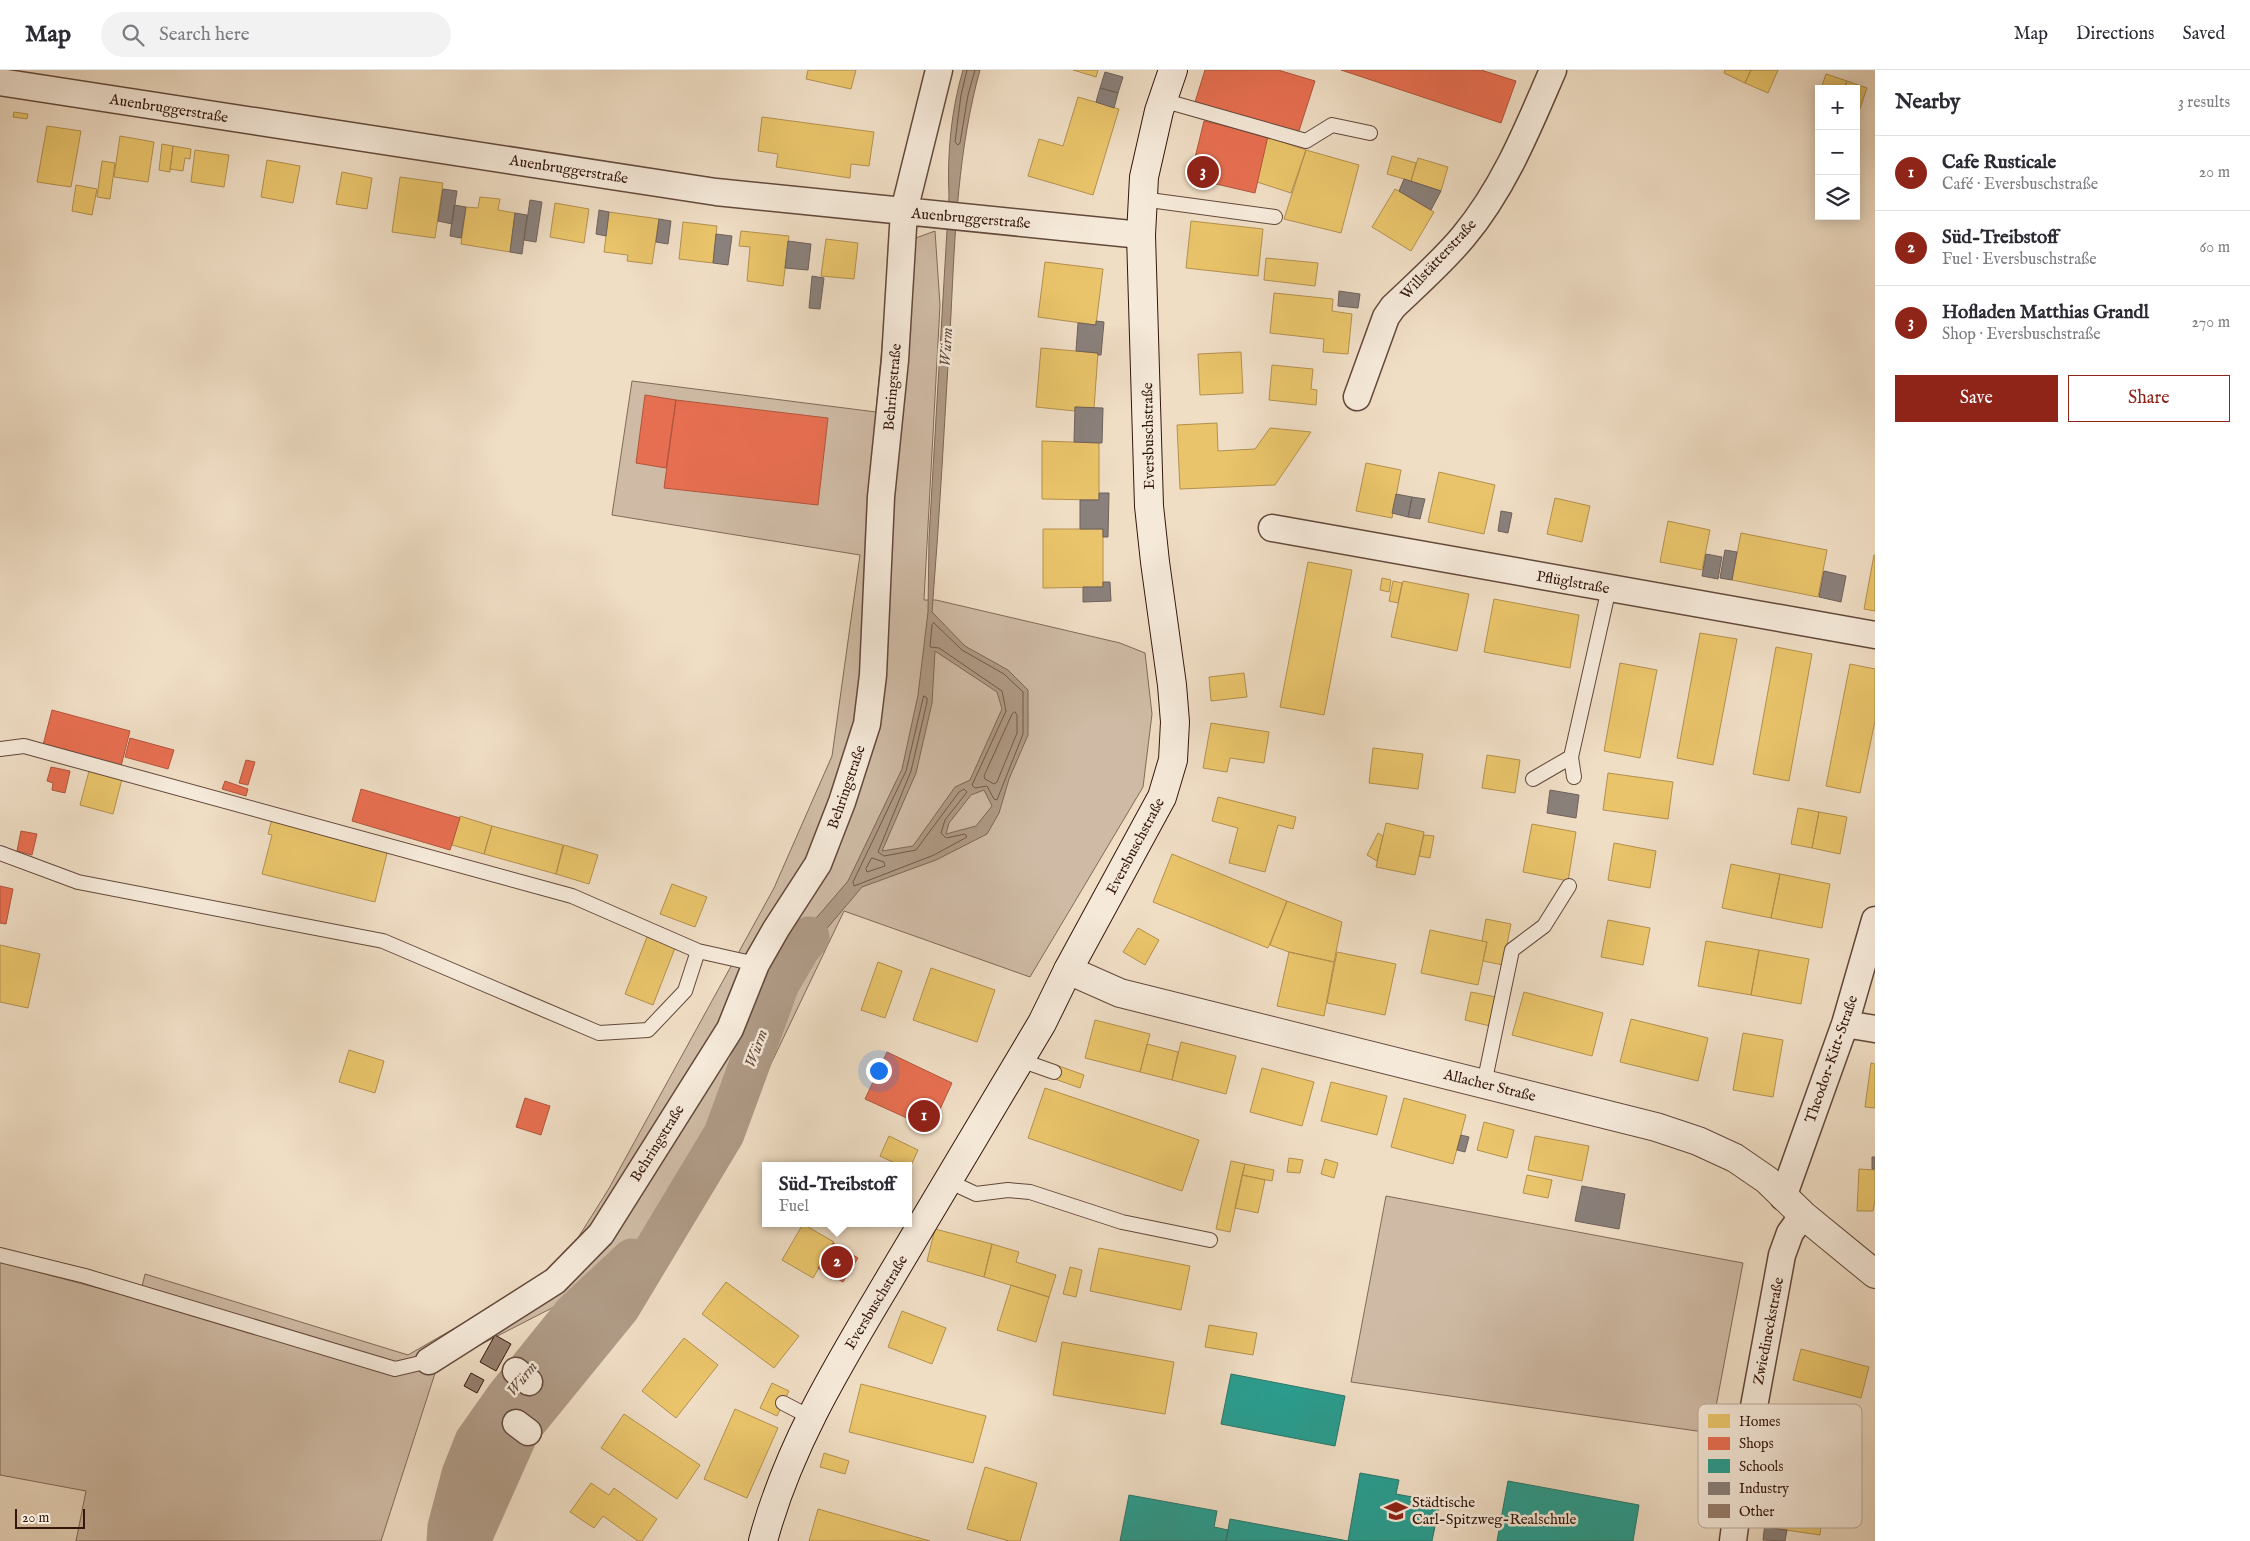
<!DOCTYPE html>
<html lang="en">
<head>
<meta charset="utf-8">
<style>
  :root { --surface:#fff; --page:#f2f2f3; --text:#2b2b33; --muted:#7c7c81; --line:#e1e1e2; --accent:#8f2418 }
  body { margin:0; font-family:"IM FELL English",serif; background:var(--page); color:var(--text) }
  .controls { position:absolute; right:15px; top:15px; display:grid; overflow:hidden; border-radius:0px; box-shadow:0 2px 12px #0003 }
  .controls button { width:45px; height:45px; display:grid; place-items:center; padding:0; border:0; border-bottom:1px solid var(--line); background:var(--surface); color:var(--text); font:25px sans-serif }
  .scale { position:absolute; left:15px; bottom:12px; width:70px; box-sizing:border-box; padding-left:5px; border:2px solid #34170c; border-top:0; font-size:14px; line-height:18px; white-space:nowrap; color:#34170c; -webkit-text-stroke:4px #f5e9d9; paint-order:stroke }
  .you { position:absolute; left:878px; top:1000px; width:18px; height:18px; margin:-12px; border:4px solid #fff; border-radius:50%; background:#1a73e8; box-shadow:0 0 0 8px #1a73e833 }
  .badge { display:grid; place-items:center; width:32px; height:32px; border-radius:50%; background:var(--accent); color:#fff; font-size:16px; font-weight:700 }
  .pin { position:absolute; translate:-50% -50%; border:2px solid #fff; box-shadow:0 1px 5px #0006 }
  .popup { position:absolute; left:762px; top:1092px; width:150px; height:65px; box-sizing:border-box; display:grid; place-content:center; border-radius:0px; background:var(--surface); filter:drop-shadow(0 1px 4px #0005); font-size:16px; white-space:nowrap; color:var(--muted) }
  .popup b { font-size:19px; color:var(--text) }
  .popup::after { content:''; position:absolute; left:50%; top:100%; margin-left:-10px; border:10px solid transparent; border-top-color:var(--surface) }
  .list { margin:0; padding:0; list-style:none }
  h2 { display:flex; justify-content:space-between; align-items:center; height:65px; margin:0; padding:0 20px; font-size:21px }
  h2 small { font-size:16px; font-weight:400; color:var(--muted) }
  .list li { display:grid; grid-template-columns:32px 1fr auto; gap:15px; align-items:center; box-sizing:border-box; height:75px; padding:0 20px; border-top:1px solid var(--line) }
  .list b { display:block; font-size:19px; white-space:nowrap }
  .list p { margin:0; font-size:16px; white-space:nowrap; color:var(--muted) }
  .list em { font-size:16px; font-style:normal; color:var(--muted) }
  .actions { display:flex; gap:10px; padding:15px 20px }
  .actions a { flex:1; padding:11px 0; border:1px solid var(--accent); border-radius:0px; text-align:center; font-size:18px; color:var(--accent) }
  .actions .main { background:var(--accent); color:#fff }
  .icon { flex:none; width:28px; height:28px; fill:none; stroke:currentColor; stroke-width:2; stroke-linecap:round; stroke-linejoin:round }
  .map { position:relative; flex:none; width:1875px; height:1471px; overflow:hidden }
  header { display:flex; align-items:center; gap:30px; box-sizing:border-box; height:70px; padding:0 25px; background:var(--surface); border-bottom:1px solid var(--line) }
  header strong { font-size:24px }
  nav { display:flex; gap:28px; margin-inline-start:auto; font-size:18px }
  .search { width:350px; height:45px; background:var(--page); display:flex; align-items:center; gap:12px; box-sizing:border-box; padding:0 18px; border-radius:28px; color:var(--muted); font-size:19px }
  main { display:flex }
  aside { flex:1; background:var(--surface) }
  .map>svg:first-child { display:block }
</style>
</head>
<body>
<header>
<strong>Map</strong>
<div class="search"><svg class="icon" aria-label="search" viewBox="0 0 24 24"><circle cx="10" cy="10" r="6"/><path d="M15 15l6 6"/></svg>Search here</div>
<nav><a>Map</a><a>Directions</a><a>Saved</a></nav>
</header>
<main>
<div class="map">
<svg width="1875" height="1471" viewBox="0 0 1875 1471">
  <rect width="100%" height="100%" fill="#efddc4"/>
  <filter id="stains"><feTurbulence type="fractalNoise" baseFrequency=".004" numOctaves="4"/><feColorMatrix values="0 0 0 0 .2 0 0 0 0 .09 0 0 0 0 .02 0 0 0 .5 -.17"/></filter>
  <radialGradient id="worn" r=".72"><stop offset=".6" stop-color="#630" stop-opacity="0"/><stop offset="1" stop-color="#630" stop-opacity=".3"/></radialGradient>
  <path fill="#cfbba5" stroke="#826958" d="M935,161L940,235L924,530H936L1120,573L1145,583L1152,644L1143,717L1030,907L844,841L736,1067L625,1236L587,1220L437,1297L381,1471H76L86,1421L0,1405V1192L139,1229L145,1204L408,1285L460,1255L564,1190L608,1120L774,818L832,686L860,485L612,445L632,311L876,342L891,177Z
    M1386,1126L1743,1193L1711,1363L1351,1312Z"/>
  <path fill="#af9a85" stroke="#7e6655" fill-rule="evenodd" d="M963,0H980C958,79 955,162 951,244C945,343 940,443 932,542L965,576L1008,600L1028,620V665L1009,709L999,743L987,764L936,790L862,817L807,882L780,916L776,914L794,874L848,811L902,699L918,625L928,542L929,468L949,126C947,84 951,41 963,0ZM935,581L997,622L1002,639L970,710L955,717L913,776L882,781L916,703L932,633ZM984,720L992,736L976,756L946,764L949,753L971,725Z"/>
  <path fill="#e9c46a" stroke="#b3904e" d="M808,0H856L851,19L806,9Z
    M1073,0H1098L1096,7Z
    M1725,0H1751L1745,13L1724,3Z
    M1751,0H1778L1768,23L1745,13Z
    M1826,4L1847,11L1844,19H1821Z
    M1847,11L1867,18L1856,50V19H1844Z
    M1078,27L1119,39L1093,125L1028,106L1039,69L1063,76Z
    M14,42L28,44L27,49L13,47Z
    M762,47L874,62L869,96L851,94L850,108L776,97L778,84L758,81Z
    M47,56L81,61L71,117L37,112Z
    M120,66L154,72L148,112L114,107Z
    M1267,67L1306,80L1291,123L1257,112Z
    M162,74L173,76L170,102L159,100Z
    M173,76L191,79L190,89L185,88L183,101L170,99Z
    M195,80L229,85L224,117L191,112Z
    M1306,80L1359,95L1341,163L1284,149Z
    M1392,86L1416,93L1411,111L1387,104Z
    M1418,88L1448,97L1441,121L1411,111Z
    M267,90L300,96L293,133L261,127Z
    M102,91L115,93L110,129L97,127Z
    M342,102L372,108L367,139L336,134Z
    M400,107L443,113L435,168L392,162Z
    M76,115L97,119L92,145L72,141Z
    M1395,119L1434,142L1411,181L1372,157Z
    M480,127L500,129L498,140L515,143L510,182L461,174L466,137L478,138Z
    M555,133L589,139L584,173L550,167Z
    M609,142L659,149L652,194L627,191L628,185L604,182Z
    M1191,151L1263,159L1258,206L1186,198Z
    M683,152L717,156L713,193L679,189Z
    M741,161L789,166L783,216L747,211L750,177L739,176Z
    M826,169L858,173L854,209L821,206Z
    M1266,188L1318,193L1315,216L1264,210Z
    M1045,192L1103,199L1096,255L1038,247Z
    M1274,223L1333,229L1332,241L1352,244L1348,284L1323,282L1324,269L1270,263Z
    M1041,278L1098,283L1094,338L1075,337V341L1036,337Z
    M1241,282L1243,323L1200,325L1198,284Z
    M1272,295L1313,299L1311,319L1317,320L1316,335L1269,330Z
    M1217,353L1218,381L1255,379L1270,358L1311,362L1275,415L1180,419L1177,355Z
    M1042,371L1099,373V430L1042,429Z
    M1366,393L1401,400L1392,448L1356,441Z
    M1439,402L1495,415L1484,464L1428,452Z
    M1555,428L1590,436L1582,472L1547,464Z
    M1668,451L1710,460L1702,500L1660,492Z
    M1043,459H1103V517L1043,518Z
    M1741,463L1827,480L1818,527L1732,510Z
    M1874,485H1875V541L1864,539Z
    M1308,492L1352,500L1324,645L1280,637Z
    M1382,508L1391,510L1389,522L1380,520Z
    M1393,511L1402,513L1398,533L1389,531Z
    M1403,511L1469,524L1457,581L1391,567Z
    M1494,529L1579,545L1570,598L1484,582Z
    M1700,563L1737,569L1713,695L1677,688Z
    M1776,577L1812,584L1789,711L1753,704Z
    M1620,593L1657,600L1640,688L1604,681Z
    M1850,594L1875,599V651L1860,723L1826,716Z
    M1244,603L1247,627L1211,631L1209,607Z
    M1211,653L1269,662L1264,693L1230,688L1227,702L1203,698Z
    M1373,678L1423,684L1418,719L1369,713Z
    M1487,685L1520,690L1515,723L1482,718Z
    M89,701L122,709L113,744L80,735Z
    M1608,703L1673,712L1668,749L1603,740Z
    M1218,727L1296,747L1293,759L1278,755L1265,802L1229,793L1238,758L1212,751Z
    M1798,738L1819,742L1812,778L1791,774Z
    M1819,742L1847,747L1840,784L1812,778Z
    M460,746L492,756L484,784L452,775Z
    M272,749L388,779L375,832L262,804L272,765L268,764Z
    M1386,753L1424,762L1415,805L1376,797Z
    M1532,754L1576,762L1568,811L1523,802Z
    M492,756L563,775L556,804L484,784Z
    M1378,763L1383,766L1377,791L1367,785Z
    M1424,765L1434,766L1430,788L1419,786Z
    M1614,773L1656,781L1650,818L1608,810Z
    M564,775L598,785L589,814L556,804Z
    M1172,784L1287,831L1268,878L1153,832Z
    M1731,794L1780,804L1771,848L1722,838Z
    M1780,804L1830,814L1822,858L1771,848Z
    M672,814L707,827L695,857L660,844Z
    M1287,831L1342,852L1334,892L1289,882L1270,875Z
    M1486,849L1511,854L1503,895L1483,891L1487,872L1482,871Z
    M1608,850L1650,858L1643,895L1601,887Z
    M1138,858L1159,870L1145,895L1123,882Z
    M1430,860L1487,872L1478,915L1421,903Z
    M647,867L675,878L653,935L625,924Z
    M1706,871L1759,880L1751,925L1698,916Z
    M0,875L40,884L28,938L0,932Z
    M1759,880L1809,889L1801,934L1751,925Z
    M1289,882L1334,892L1324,946L1277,936Z
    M1337,882L1396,894L1385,945L1327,933Z
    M878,892L902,901L885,948L861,940Z
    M931,898L995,920L977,972L913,950Z
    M1471,922L1496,927L1490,956L1465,950Z
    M1524,922L1603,943L1592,986L1512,965Z
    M1631,949L1708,968L1698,1011L1620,992Z
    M1095,950L1150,964L1140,1002L1085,988Z
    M1743,963L1783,970L1773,1027L1733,1020Z
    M1181,972L1236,986L1226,1024L1172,1010Z
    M1147,974L1178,982L1172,1010L1140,1002Z
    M349,980L384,991L375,1023L339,1012Z
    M1871,993L1875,994V1038L1865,1037Z
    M1056,995L1084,1005L1080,1018L1052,1008Z
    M1262,998L1314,1012L1302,1056L1250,1042Z
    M1331,1012L1387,1026L1377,1065L1321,1051Z
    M1045,1018L1199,1070L1182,1121L1028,1068Z
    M1404,1028L1466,1045L1453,1094L1391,1077Z
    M1484,1052L1514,1060L1507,1088L1477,1080Z
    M889,1066L918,1080L909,1100L908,1096H901L880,1086Z
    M1535,1066L1589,1076L1582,1111L1528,1100Z
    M1289,1088L1303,1090L1300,1103L1287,1102Z
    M1325,1089L1338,1093L1334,1108L1321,1104Z
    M1231,1091L1245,1094L1230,1162L1216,1159Z
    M1245,1094L1274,1100L1272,1111L1242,1105Z
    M1859,1099L1875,1100V1130L1873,1141H1857Z
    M1242,1105L1265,1110L1258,1143L1235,1138Z
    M1527,1105L1552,1110L1548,1128L1523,1123Z
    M803,1154L834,1172L813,1208L782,1190Z
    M935,1159L992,1174L984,1207L927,1191Z
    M992,1174L1019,1182L1016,1192L1056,1205L1049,1227L984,1207Z
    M1099,1178L1190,1196L1181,1240L1090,1221Z
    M1070,1197L1082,1200L1076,1227L1063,1224Z
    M726,1212L799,1266L774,1298L702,1244Z
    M1011,1215L1049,1227L1036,1272L997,1260Z
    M902,1241L946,1258L932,1294L888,1277Z
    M1209,1255L1257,1263L1253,1285L1205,1277Z
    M684,1268L718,1295L676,1348L642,1321Z
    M1062,1272L1174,1292L1165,1344L1053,1325Z
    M1801,1279L1869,1297L1861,1328L1793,1310Z
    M772,1313L789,1321L777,1346L760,1338Z
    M861,1314L986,1346L973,1393L849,1362Z
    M735,1339L778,1358L747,1428L704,1409Z
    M1785,1342L1840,1356L1831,1394L1776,1381Z
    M624,1344L700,1395L677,1429L601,1378Z
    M824,1383L849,1391L845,1404L820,1397Z
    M985,1397L1037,1413L1020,1471H1009L967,1459Z
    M591,1413L609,1425L614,1418L657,1449L642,1471H638L603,1446L594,1458L570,1442Z
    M1777,1417L1825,1423L1820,1465L1772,1458Z
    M818,1439L930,1471H809Z"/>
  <path fill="#e76f51" stroke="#b1553c" d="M1205,0H1278L1315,11L1298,64L1195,32Z
    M1341,0H1481L1516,11L1501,53Z
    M1204,51L1268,66L1255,123L1190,108Z
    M645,325L676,330L666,398L636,393Z
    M676,330L828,348L818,435L664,418Z
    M52,640L130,661L120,700L42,679Z
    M130,668L174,680L168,699L125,687Z
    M246,690L255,692L248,715L239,713Z
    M51,697L70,701L65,723L52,720L53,713L47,711Z
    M225,711L248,719L246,726L222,719Z
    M361,719L460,748L450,780L352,751Z
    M21,761L37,764L32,785L17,781Z
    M0,816L13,819L6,854L0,853Z
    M887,982L952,1013L931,1059L865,1029Z
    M525,1028L550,1036L541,1065L516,1057Z
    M833,1173L858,1188L843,1212L818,1198Z"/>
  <path fill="#2a9d8f" stroke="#2d7568" d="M1231,1304L1345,1326L1335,1376L1221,1354Z
    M1360,1403L1399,1410L1396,1424L1440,1432L1432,1471H1226L1230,1449L1348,1471Z
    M1508,1411L1639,1435L1633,1471H1497Z
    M1129,1425L1217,1441L1214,1457L1228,1460L1226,1471H1120Z"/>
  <path fill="#8a817c" stroke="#70615a" d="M1105,2L1123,7L1118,23L1100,18Z
    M1100,18L1118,23L1114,38L1096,32Z
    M1404,109L1441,121L1431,140L1399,121Z
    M443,119L457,121L452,154L438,151Z
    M530,130L542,132L536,172L524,170Z
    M454,135L466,137L461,168L450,166Z
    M599,140L609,142L606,166L596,164Z
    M515,143L527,145L522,184L510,182Z
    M659,149L671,151L668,174L656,172Z
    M716,164L732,166L728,195L713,193Z
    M788,171L811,174L808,200L785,198Z
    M812,206L824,208L820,239L809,238Z
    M1339,221L1360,224L1358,238L1338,236Z
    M1096,251L1104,252L1101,285H1098V283L1076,281L1078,253L1096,255Z
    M1075,337L1103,338L1102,373L1074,372Z
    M1099,423H1109L1108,467H1103V459H1080V430H1099Z
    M1396,424L1412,427L1408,447L1392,443Z
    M1412,427L1425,429L1420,449L1408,447Z
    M1501,441L1512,443L1508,463L1498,461Z
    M1725,480L1737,482L1732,510L1720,508Z
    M1706,484L1722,487L1718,509L1702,506Z
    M1824,501L1846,506L1841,532L1819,527Z
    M1103,512H1110L1111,531L1083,532V517H1103Z
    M1550,720L1579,725L1576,748L1547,743Z
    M1461,1065L1469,1067L1465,1082L1457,1080Z
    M1872,1087H1875V1099H1872Z
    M1582,1116L1625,1124L1619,1159L1575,1151Z
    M1765,1453H1773L1772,1458L1787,1460L1785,1471L1763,1470Z"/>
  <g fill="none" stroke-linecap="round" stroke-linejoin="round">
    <path stroke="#725848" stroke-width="1" d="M967,0L961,25L955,72L958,75L960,73L968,25L975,0
      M934,553L962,580L1004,604L1023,622V664L997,730L994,729L987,716L975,718L972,715L1006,641L1002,621L939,578L930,577L932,555Z
      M924,626L927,628V632L911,701L878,782L884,786L916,780L959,722L964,719L967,722L945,750L941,763L946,768L965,764L967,767L934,785L854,816L853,812L906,701Z
      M1015,642L1017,645V663L997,712L994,714L985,709L984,706L1012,644Z
      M872,788L884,792L885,796L867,802L866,799Z"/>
    <path stroke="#af9a85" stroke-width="41" d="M447,1471L448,1457L462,1404L475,1371L506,1327L574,1243L632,1189
      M470,1471L519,1361L620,1237L724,1064L779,914L800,878L809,867"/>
  </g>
  <path fill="#957e6c" stroke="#34170c" d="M495,1265L511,1274L496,1301L480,1292Z
    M471,1303L484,1310L477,1323L464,1316Z"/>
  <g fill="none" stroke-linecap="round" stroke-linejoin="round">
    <defs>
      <path id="service" d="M1162,30L1306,71L1332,55L1370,63
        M1142,129L1275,147
        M0,679L24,676L572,826L698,881L756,894
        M1574,707L1571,687L1609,518
        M1533,709L1571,687
        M0,783L78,812L383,871L599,963L648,960L685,921L698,881
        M1020,990L1054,1002
        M1484,1014L1512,880L1544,856L1569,816
        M948,1111L976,1124L1008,1120L1030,1122L1122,1152L1210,1170
        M0,1185L85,1206L395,1299L429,1291
        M783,1333L810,1347"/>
      <path id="minor" d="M0,12L716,122L1141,165
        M1357,327L1386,247L1393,237C1417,214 1442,192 1463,167C1504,118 1528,58 1553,0
        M1272,458L1875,565
        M1845,954L1875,959
        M1783,1127L1845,954L1875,850
        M429,1291L555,1211L601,1164L730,959L756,894L776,859L818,794L842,732L867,654L873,605L881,427L895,290L904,141L939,0
        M516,1301L529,1312
        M516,1353L528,1362
        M1733,1471L1743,1396L1782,1185L1790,1163L1803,1145"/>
      <path id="tertiary" d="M1068,900L1120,923L1656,1057L1698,1071L1735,1088L1767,1110L1803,1145L1875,1204"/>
      <path id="secondary" d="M763,1471C789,1373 842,1289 893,1203C943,1120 992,1036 1042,953L1068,900L1162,727L1173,690L1175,652L1172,615L1155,492L1149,436L1141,165L1144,107L1159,41L1173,0"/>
    </defs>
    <use href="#service" stroke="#63483a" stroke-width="16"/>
    <use href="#minor" stroke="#63483a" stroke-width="29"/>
    <use href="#tertiary" stroke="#63483a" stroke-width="30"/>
    <use href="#secondary" stroke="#34170c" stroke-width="30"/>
    <use href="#service" stroke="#f5e9d9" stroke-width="14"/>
    <use href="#minor" stroke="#f5e9d9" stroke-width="26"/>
    <use href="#tertiary" stroke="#f5e9d9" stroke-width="28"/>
    <use href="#secondary" stroke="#f5e9d9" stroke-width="28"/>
  </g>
  <defs>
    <symbol id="school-bare" viewBox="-9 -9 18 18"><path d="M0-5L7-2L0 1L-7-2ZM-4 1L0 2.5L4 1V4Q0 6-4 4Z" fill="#8f2418" stroke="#f5e9d9" stroke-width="2.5" paint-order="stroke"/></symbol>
  </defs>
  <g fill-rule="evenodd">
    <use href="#school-bare" x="1380" y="1425" width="32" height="32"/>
  </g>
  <g text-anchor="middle" stroke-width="5" stroke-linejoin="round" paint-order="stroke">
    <g font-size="15" fill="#34170c" stroke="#f5e9d9">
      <text transform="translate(169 38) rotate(9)" y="5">Auenbruggerstraße</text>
      <text transform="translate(569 99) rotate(9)" y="5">Auenbruggerstraße</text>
      <text transform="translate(971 148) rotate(5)" y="5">Auenbruggerstraße</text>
      <text transform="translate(1438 189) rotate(-47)" y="5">Willstätterstraße</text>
      <text transform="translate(892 317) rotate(-85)" y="5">Behringstraße</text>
      <text transform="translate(1148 366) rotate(-91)" y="5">Eversbuschstraße</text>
      <text transform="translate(1573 512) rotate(10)" y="5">Pflüglstraße</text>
      <text transform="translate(846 717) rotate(-71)" y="5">Behringstraße</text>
      <text transform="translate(1135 776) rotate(-62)" y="5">Eversbuschstraße</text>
      <text transform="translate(1831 989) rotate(-71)" y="5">Theodor-Kitt-Straße</text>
      <text transform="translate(1490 1015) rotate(14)" y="5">Allacher Straße</text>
      <text transform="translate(657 1073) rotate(-58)" y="5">Behringstraße</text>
      <text transform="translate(876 1232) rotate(-59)" y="5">Eversbuschstraße</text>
      <text transform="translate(1768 1261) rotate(-79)" y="5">Zwiedineckstraße</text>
    </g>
    <g font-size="15" fill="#34170c" stroke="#f5e9d9" text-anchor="start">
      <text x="1412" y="1437">Städtische<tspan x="1412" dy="17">Carl-Spitzweg-Realschule</tspan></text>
    </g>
    <g font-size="16" font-style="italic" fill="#654b3c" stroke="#f5e9d9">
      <text transform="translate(945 277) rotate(-87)" y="6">Würm</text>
      <text transform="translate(755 978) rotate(-70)" y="6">Würm</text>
      <text transform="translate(521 1308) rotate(-52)" y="6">Würm</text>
    </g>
  </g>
  <rect x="1698" y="1334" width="164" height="124" rx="8" fill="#f5e9d9" stroke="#bbaa9c" stroke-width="1"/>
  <rect x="1708" y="1344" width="22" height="14" fill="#e9c46a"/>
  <rect x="1708" y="1367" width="22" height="13" fill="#e76f51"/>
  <rect x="1708" y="1389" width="22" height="14" fill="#2a9d8f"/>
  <rect x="1708" y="1412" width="22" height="13" fill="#8a817c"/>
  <rect x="1708" y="1434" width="22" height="14" fill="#957e6c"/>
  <g font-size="14" fill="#34170c">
    <text x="1739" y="1356">Homes</text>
    <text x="1739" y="1378">Shops</text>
    <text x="1739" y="1401">Schools</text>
    <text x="1739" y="1423">Industry</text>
    <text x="1739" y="1446">Other</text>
  </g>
  <rect width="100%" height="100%" filter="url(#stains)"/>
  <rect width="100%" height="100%" fill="url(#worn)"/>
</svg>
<div class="controls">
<button>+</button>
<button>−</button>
<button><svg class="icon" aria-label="layers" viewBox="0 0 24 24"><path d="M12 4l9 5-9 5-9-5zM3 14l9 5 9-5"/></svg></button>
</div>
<div class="scale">20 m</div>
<div class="you"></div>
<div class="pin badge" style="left:924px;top:1046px">1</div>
<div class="pin badge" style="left:837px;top:1192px">2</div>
<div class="popup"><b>Süd-Treibstoff</b>Fuel</div>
<div class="pin badge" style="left:1203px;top:102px">3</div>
</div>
<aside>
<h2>Nearby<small>3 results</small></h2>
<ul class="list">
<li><span class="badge">1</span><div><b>Cafe Rusticale</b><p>Café · Eversbuschstraße</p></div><em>20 m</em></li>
<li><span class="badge">2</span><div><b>Süd-Treibstoff</b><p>Fuel · Eversbuschstraße</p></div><em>60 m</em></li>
<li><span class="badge">3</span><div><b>Hofladen Matthias Grandl</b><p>Shop · Eversbuschstraße</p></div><em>270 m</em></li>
</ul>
<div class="actions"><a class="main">Save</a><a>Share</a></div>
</aside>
</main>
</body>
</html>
